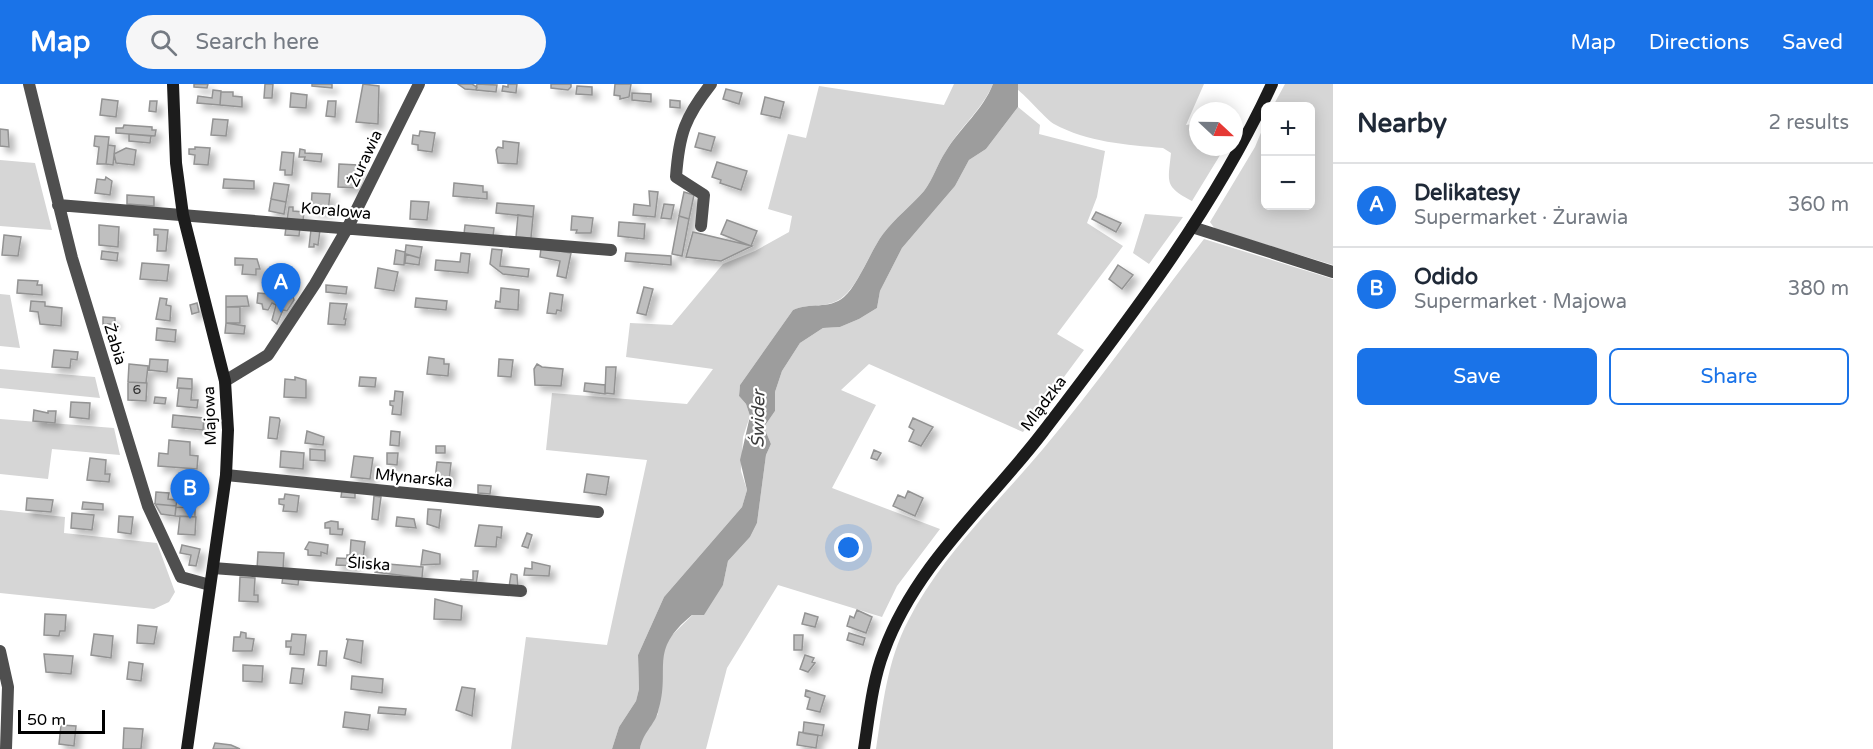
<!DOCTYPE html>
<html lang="en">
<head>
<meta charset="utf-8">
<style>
  :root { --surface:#fff; --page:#f6f6f7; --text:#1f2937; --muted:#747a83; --line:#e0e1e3; --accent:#1a73e8 }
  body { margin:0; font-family:"Varela Round",sans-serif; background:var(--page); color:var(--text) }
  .controls { position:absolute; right:18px; top:18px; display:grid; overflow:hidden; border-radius:9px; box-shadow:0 3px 15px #0003 }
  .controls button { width:54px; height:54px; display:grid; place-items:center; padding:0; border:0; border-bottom:2px solid var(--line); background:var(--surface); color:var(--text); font:30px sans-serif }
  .compass { position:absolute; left:1189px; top:18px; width:54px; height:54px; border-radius:50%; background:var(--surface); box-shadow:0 3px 15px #0003; rotate:112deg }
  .scale { position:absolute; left:18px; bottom:15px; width:87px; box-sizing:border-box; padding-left:6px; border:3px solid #000; border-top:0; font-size:16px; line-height:21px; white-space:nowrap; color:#000; -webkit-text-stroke:4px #fff; paint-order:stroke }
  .you { position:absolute; left:849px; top:464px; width:21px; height:21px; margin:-15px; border:4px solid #fff; border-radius:50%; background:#1a73e8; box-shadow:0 0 0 9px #1a73e833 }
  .badge { display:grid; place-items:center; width:39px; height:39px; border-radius:50%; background:var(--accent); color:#fff; font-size:20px; font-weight:700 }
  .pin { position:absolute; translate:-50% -50px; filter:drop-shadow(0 2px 3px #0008) }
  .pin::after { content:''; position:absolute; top:32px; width:21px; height:18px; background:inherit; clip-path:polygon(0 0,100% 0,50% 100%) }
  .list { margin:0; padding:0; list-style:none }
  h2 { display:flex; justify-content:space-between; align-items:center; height:78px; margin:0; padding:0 24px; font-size:26px }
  h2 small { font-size:20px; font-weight:400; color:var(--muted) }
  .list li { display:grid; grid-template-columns:39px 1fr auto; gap:18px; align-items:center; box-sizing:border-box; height:84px; padding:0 24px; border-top:2px solid var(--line) }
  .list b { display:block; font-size:22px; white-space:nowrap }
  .list p { margin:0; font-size:20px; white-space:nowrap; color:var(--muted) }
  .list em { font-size:20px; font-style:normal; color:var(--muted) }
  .actions { display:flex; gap:12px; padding:18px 24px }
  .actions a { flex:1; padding:14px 0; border:2px solid var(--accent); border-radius:9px; text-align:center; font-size:21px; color:var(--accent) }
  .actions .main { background:var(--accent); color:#fff }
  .icon { flex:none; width:33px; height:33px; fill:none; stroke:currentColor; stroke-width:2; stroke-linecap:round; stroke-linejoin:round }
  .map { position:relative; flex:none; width:1333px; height:665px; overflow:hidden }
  header { display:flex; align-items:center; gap:36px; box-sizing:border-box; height:84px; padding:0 30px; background:var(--accent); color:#fff }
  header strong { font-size:28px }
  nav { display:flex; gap:33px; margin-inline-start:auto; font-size:21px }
  .search { width:420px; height:54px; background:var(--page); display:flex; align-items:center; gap:15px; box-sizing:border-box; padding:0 21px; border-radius:33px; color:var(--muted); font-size:22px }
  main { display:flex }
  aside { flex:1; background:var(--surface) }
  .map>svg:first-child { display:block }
</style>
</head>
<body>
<header>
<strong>Map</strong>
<div class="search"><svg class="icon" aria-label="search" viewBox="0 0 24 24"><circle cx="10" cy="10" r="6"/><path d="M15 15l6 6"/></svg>Search here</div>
<nav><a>Map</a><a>Directions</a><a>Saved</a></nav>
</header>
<main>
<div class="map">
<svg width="1333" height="665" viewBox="0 0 1333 665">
  <defs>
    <filter id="shadow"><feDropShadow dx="5.5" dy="5.5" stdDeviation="3" flood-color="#0004"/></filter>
  </defs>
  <rect width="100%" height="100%" fill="#fff"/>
  <path fill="#d6d6d6" d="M954,0H993C982,26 960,43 946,67C937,80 934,94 924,107C911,122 895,134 883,150C871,166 858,201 844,212C829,226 809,218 793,226L740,301L739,312L746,320L750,332L743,353L741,387L747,406L742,423L664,513L638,571L639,605L636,617L619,643L612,665H511L526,553L607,561L647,376L546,366L552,309L687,320L713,285L626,273L630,239L672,241L723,180L755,167L789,148L792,132L768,125L788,50L806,54L819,2L944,21Z
    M1018,0H1204L1186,41L1198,39V63H1225L1192,117C1164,102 1168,99 1171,69L1163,64C1127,61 1087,58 1054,40C1047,36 1027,13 1017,5Z
    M1285,0H1333V181L1215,145L1210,138L1255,63L1265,39L1266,122H1310V22H1273Z
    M1018,23L1040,41L1039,50L1105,67L1097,113L1087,139L1123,162L1057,250L1084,266L1023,348L869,280L841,306L876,321L832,404L940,445L897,502L882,533L778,501L727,584L706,665H640L642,652L658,630L662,573L668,555L723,501L728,477L750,453L757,439L766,371L771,360L764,343L775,327V308L782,287L800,259L823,244L840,243L859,235L877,224L880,207L902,164L955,102L969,76L986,65Z
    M0,76L35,79L52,146L0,142Z
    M1145,130L1183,133L1149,180L1133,169Z
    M1204,155L1333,195V665H876C883,621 887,577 908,537C941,472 996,421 1043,365C1099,298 1150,225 1204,155Z
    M0,210L10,211L20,264L0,262Z
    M0,285L95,293L100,314L0,304Z
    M0,335L114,344L120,371L52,365L48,395L0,390Z
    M0,426L65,433L64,449L157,459L175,508L169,518L154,525L0,509Z"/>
  <path fill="#9d9d9d" d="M993,0H1018V23L986,65L969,76L955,102L902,164L880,207L877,224L859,235L840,243L823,244L800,259L782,287L775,308V327L764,343L771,360L766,371L757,439L750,453L728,477L723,501L704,531H692C647,568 672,583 658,628C654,642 643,648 640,665H612L619,643L636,617L639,605L638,571L664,513L742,423L747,406L740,376L750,332L746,320L739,312L740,301L793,226C809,218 829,226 844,213C858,201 871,166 883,150C895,134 911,122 924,107C934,94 937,80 946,67C960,44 983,26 993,0Z"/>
  <path fill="#bfbfbf" stroke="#939393" stroke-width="1.5" filter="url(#shadow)" d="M194,0H208L207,4L194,3Z
    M265,0H273L272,14H264Z
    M312,0H332V4L312,2Z
    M363,0L379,2L378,40L356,38Z
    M458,0H472L477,3L476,6L465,5Z
    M477,0L497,1L496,8L476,6Z
    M508,0H517L516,9L502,7L503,2L508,3Z
    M551,0H571V3L568,6L551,4Z
    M615,0H631L629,13L620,15V12L614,11Z
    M577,2L592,3V11L576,10Z
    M726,5L742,9L739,20L723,15Z
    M213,6L221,7L220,21L197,19L198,12L212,14Z
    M221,8H233V12L242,13V23L220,21Z
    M291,9L307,11L306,24L290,23Z
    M632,9L651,10V18L632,16Z
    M765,13L784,18L780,34L761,30Z
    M102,15L118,17L116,33L100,31Z
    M670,16L680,17V24L670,23Z
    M150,17H157L156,28L149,27Z
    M328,17H336L335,33L326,32Z
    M213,35L228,36L226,52L211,51Z
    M124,41L152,43V46H156L155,52L116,49V44H123Z
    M0,45L8,46L9,63L0,62Z
    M420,47L435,49L432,68L418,66V61L412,60L413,51L419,52Z
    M699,49L715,53L711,67L695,63Z
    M129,50L151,52L150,59L129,57Z
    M95,52L109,53L106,80H97L99,63L94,62Z
    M503,57L519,59L517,80L498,79L496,66L498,63L503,64Z
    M108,61L115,62L113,81L106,80Z
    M195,63L210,64L208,81L194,80L195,71L189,70V65H195Z
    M126,64L136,66L134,81L116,79L114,70Z
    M300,65L305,66V69L322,70L321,78L304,76L305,73H299Z
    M282,68L294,69L292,91H285V86H280Z
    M717,78L747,87L741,106L720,99L721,96L712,93Z
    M339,80L358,81L357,104L338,103Z
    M106,93L112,97L110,111L95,109L97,95L105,96Z
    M224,95L254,97V105L223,104Z
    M274,99L289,101L286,118L271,115Z
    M454,99L483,102V108H487V115L453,112Z
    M649,107L658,108L655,133L633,131L634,120L650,122Z
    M684,108L694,111L689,135L679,132Z
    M312,109L330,110L328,128L311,126Z
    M127,111L154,113V122L127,120Z
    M271,115L286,118L284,130L269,127Z
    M411,117L429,118L427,136L410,135Z
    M497,119L534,122L533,133L496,129Z
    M664,120L674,121L671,135L661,134Z
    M289,123H293V127L304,128L303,137L287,136Z
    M1096,128L1121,139L1116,148L1092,135Z
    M518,131L533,133L531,154L516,153Z
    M572,132L593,134L591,149H576L577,146H571Z
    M679,132L689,135L682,172L672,170Z
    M727,136L757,147L751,162L721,150Z
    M619,138L645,140L644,155L618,152Z
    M99,141L119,143L118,163L99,161Z
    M465,141L494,144L493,153L464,150Z
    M286,143L300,144L299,152L285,151Z
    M154,145L168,146L166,167H157L158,151H154Z
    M311,145L320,146L318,161L314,160V163H309Z
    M693,148L752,162L721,177L686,173Z
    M4,151L21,153L18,172L2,171Z
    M406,161L422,163L420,174L405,170Z
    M541,164L571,169L566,194L557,192L560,177L540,173Z
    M492,165L502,166L500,182L529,185L528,193L503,190L490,180Z
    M396,166L405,168L404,181L394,180Z
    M102,167L118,169L117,177L101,175Z
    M461,169L470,170L468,189L435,186L436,176L460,178Z
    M626,169L671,172V181L625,177Z
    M406,170L420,174L419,181L405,179Z
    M235,174L257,175L260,185H256V191L242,190L243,181H235Z
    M142,179L169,181L167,197L140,195Z
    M1118,181L1133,191L1122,205L1109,195Z
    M378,184L398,188L394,207L375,204Z
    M18,196L38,197L37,201H42V211L17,209Z
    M326,201L347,203L346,210L326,208Z
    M644,203L653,205L646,231L637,229Z
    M501,204L519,206L518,226L495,224L496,217L500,218Z
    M258,209L293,212L294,216L287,227L283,226L277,240L272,236L276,221L272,219L268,226L263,225L262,220L257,219Z
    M550,209L563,211L561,227L557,226L556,230L547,229Z
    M226,212H247L249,222L226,223Z
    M160,214L167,215L166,221L171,222L170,237L156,235Z
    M416,214L447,217L446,226L415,223Z
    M31,217L45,218V222L62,224L61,242L40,240L38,228L30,227Z
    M197,219L199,228L192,230L190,221Z
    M330,219L347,220L344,235H346L345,241L328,240Z
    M226,223H240V239H226Z
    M103,233L115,234V240H103Z
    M226,239L245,242L244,250L225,249Z
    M157,244L176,246L175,258L156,256Z
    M54,266L78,268L77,276L71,275L70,284L52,283Z
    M429,273L444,275V280H449L448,292L427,290Z
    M150,275L168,276L167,288L149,286Z
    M499,275L513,276L511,293L498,292Z
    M129,280L148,282L146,299L128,298Z
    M537,280L542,283L563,285L561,302L535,301L534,285Z
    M606,283H616L614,310L605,309Z
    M295,293L306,296V314L284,313L285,295L295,296Z
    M360,293L376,294L375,303L359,302Z
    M178,294L192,295V305L177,304Z
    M128,298L147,299L146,317L128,316Z
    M585,299L605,301V310L584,307Z
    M179,304L192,305L191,316H198L197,324L177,322Z
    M395,307L403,308L401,331L392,330L393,322L390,321V317H394Z
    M155,313L166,314L165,320L154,319Z
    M71,318L90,319L89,335L70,333Z
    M34,326L48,329V327H56L55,339L33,337Z
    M173,331L204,334L203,346L172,343Z
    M270,333L279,334L280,336L277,355L268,354Z
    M913,334L933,343L921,362L909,357L914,346L909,343Z
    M307,347L324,353L323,361L305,359Z
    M391,347L400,348L399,362L390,361Z
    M169,356L190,358V371L198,372L197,385L158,382L159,369L168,370Z
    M436,362H445V369H436Z
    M310,365L325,366V377L310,376Z
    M874,366L881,369L877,376L871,374Z
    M281,367L304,369L303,385L280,383Z
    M387,369H398L397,381L387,380Z
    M354,372L373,374L370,395L351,393Z
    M90,374L106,376L105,390H110L109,398L87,396Z
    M437,378L451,379L449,397L435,396Z
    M587,390L609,393L606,411L584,408Z
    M177,393L191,395L190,408L176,407Z
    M478,401L491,402L490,410L478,409Z
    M342,406L355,408V414L341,413Z
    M908,407L923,414L915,432L893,422L898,411L905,414Z
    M156,408L169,409L168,415L177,416L176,422L155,420Z
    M285,410L299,412L297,428L283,427L284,421L279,420V415H284Z
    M374,412L381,413L378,436L372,435Z
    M27,414L53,416L51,428L26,426Z
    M83,418L103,420V426L82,425Z
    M155,420L176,422L175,432L161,430Z
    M176,423L195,424V433L175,432Z
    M428,425L441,426L439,444L427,440Z
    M72,429L94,431L92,446L71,444Z
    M119,432L133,433L131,450L118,448Z
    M180,432L196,433L195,451L178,450Z
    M397,433L414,435L416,444L396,442Z
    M331,437L338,438V445H343L342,451L330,450V444H325V439Z
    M479,441L502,443L501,454L497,453L496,463L475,462Z
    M527,449L532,451L528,464L522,462Z
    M351,456L365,458L363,476L347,474V471H350Z
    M309,458L328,461L327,470L321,468V472L308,471V466L305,465Z
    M182,461L200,465L196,482L189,481L191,471L180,469Z
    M423,466L440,470V480L421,481Z
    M258,468L284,469L283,486L257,485Z
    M337,474L355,475V482L336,481Z
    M532,478L550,482L549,492L524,491L525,484L532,485Z
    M376,479L423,483L422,494L375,488Z
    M473,487H478L476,501L460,500L461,495L473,496Z
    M511,490L517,491L518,504L509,503Z
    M283,492L299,494L298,501L282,499Z
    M240,493L255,494L254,511H258V518L239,517Z
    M435,515L462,522L461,536L434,535Z
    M857,526L872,533L866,549L847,542L850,532L854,534Z
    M805,529L818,533L815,543L802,540Z
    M45,530L66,531L65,547H60L59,552L44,551Z
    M138,541L157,543L154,560L137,559Z
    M241,548L246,549V554L254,555L252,567H233L234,553H240Z
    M849,549L865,554L863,561L847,556Z
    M94,550L113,552L111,574L91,571Z
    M292,550L306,551L304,571L290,570L291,563H286V557H291Z
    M794,551H803L802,566H794Z
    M346,555L363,557L361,579L344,574L348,556Z
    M320,567H327L326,582L318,581Z
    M44,570L73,572L71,590L46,588Z
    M805,571L814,574L812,578L815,579L808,588L800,585Z
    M129,578L143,580L141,597L127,595Z
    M243,581L263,582L262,598L243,597Z
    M292,584L304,585L302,600L290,599Z
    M352,592L383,595L382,609L351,605Z
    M462,603L475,605L472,632L456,626Z
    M806,606L825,612L820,628L807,625L810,614L805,612Z
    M379,623L406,625L405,631L378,629Z
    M345,628L370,631L368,646L343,643Z
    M804,638L824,641L822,652L803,649Z
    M61,641L76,642L74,662L59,660Z
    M124,644L143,645L141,665H123Z
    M799,648L818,651L816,664L797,661Z
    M215,659L231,661L240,665H213Z"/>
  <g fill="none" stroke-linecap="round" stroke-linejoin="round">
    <path stroke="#4f4f4f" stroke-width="12" d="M29,0L72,174L148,422L181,493L210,501
      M58,121L611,166
      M701,142L704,111L676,93C679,50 685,33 711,0
      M1192,143L1333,188
      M225,297L268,271L315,200L348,143L419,0
      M226,391L598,428
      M213,484L521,507
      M0,567L8,603L6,665"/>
    <path stroke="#1c1c1c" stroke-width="12" d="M173,0L176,79L183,131L225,297L228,346L226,391L187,665
      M864,665C869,633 872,598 884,567C916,480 988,420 1043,348C1127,238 1214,126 1272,0"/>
  </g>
  <g text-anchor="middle" stroke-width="4.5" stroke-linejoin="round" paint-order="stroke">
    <g font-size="14" fill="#303030">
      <text x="137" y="310">6</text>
    </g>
    <g font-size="16" fill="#000" stroke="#fff">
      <text transform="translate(364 74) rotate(-65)" y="6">Żurawia</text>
      <text transform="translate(336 126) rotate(5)" y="6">Koralowa</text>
      <text transform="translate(116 260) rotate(73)" y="6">Żabia</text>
      <text transform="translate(1043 319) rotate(-53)" y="6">Mlądzka</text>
      <text transform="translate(209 332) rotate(-92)" y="6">Majowa</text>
      <text transform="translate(414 393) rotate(6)" y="6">Młynarska</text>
      <text transform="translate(369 479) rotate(4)" y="6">Śliska</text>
    </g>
    <g font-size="18" font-style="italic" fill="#3e3e3e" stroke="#fff">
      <text transform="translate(758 335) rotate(-89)" y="6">Świder</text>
    </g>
  </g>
</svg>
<div class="controls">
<button>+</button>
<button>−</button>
</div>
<svg class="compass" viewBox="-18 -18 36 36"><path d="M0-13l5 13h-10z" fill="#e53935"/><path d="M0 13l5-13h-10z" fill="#747a83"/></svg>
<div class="scale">50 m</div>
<div class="you"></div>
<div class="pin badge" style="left:281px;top:229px">A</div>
<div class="pin badge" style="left:190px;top:435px">B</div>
</div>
<aside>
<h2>Nearby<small>2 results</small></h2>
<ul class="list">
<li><span class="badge">A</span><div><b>Delikatesy</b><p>Supermarket · Żurawia</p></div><em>360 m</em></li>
<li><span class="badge">B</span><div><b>Odido</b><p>Supermarket · Majowa</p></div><em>380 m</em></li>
</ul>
<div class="actions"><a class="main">Save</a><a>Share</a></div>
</aside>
</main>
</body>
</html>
